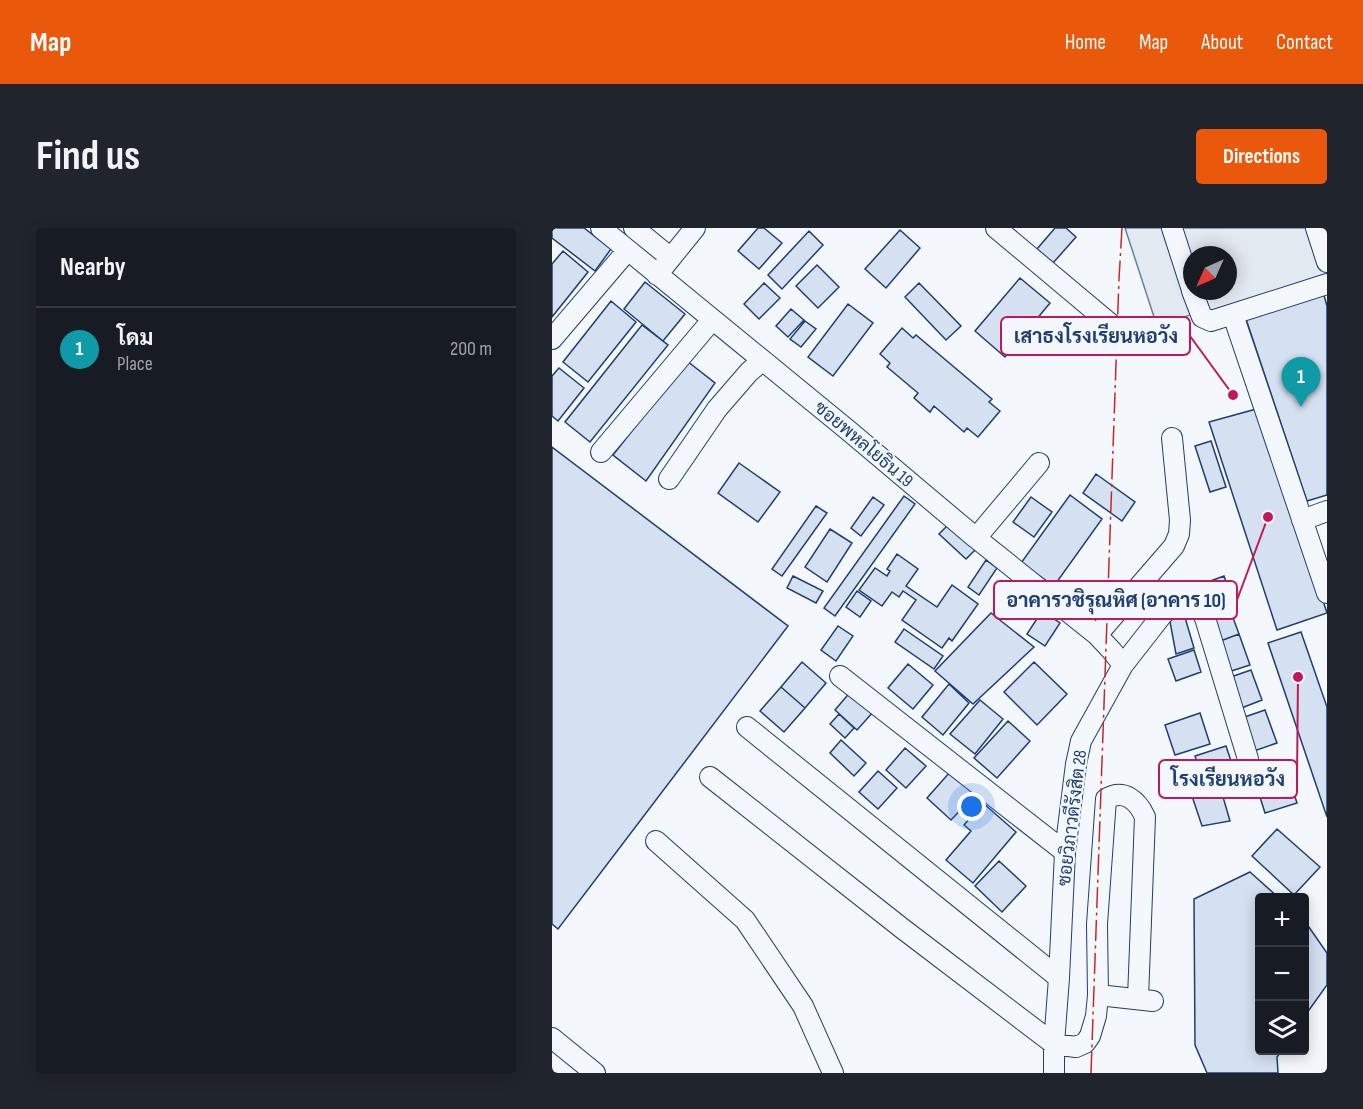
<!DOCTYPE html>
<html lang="en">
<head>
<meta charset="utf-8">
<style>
  :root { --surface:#171b24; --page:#20242c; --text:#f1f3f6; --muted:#9ea1a6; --line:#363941; --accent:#ea580c }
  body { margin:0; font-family:"Sofia Sans Condensed",Sarabun,sans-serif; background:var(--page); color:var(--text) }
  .controls { position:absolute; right:18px; bottom:18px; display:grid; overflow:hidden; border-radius:6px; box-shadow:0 3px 15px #0003 }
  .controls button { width:54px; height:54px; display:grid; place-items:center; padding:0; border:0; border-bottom:2px solid var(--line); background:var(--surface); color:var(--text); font:30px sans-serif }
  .compass { position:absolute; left:631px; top:18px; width:54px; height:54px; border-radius:50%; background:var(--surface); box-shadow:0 3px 15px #0003; rotate:225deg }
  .you { position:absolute; left:420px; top:579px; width:21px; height:21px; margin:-15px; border:4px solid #fff; border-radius:50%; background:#1a73e8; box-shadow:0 0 0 9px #1a73e833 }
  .badge { display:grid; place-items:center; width:39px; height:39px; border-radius:50%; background:var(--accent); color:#fff; font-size:20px; font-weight:700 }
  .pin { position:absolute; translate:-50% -50px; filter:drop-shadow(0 2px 3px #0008) }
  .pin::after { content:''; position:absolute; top:32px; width:21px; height:18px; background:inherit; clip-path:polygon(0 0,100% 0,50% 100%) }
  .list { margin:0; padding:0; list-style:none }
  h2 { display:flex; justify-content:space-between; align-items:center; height:78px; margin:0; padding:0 24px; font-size:26px }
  h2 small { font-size:20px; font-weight:400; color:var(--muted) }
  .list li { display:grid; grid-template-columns:39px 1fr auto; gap:18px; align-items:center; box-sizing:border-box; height:84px; padding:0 24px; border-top:2px solid var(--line) }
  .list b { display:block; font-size:22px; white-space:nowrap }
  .list p { margin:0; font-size:20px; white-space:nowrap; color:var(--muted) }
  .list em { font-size:20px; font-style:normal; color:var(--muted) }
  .icon { flex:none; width:33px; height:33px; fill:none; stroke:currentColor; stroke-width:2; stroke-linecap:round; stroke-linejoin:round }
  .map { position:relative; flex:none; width:775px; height:845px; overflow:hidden; border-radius:6px }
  header { display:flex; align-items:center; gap:36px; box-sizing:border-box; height:84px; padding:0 30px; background:var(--accent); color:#fff }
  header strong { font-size:28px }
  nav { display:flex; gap:33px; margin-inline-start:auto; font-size:21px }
  .intro { display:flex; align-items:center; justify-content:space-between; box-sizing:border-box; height:144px; padding:0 36px }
  h1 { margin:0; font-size:42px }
  .button { padding:15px 27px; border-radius:6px; background:var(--accent); color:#fff; font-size:21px; font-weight:700 }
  main { display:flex; gap:36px; padding:0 36px }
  aside { flex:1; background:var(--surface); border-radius:6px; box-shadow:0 3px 15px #0003 }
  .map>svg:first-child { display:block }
</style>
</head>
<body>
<header>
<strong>Map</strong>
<nav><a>Home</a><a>Map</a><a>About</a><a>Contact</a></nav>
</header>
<div class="intro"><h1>Find us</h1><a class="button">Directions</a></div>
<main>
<aside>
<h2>Nearby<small></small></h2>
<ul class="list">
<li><span class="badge" style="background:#0f9aa8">1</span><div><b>โดม</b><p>Place</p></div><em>200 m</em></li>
</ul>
</aside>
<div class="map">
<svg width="775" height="845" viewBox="0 0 775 845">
  <rect width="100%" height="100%" fill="#f4f7fb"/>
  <path fill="#e3e9f0" stroke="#687fa3" stroke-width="1.5" fill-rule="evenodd" d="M573,0H764L775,34V56L654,92L647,84L605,98ZM640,27H676V63H640Z"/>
  <path fill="#d5e0f0" stroke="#1d3f73" stroke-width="1.5" d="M0,0H32L59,21L43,43L0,10Z
    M206,0H212L230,15L207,41L186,23Z
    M503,0H514L524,9L501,35L485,21Z
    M348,2L368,20L334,60L313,41Z
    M257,3L271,17L230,61L216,47Z
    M11,23L36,44L0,89V36Z
    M265,37L287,59L266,80L244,58Z
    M468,50L498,75L453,129L423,103Z
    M93,54L133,86L111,113L72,81Z
    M212,55L228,70L207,91L192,76Z
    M367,55L409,98L394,112L353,69Z
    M771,64L775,78V267L755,273L694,91Z
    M59,73L84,94L36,154L11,134Z
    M296,76L321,95L281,148L256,129Z
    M239,81L252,92L236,109L224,98Z
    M253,93L264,101L249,119L238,111Z
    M90,97L116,117L38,214L13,194Z
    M350,100L361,110L364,107L440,171L437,174L448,183L426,209L415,200L412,204L382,178L378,184L362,170L366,165L335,139L338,135L328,126Z
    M135,133L163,155L94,253L61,227Z
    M7,140L32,160L6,193L0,188V148Z
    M708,180L775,385L725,402L657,194Z
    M659,213L674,259L658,264L643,218Z
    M0,219L236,398L6,701L0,696Z
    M187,235L228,264L206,294L166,265Z
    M544,246L583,274L570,293L531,265Z
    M518,267L550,291L502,358L469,335Z
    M352,268L363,276L283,388L272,380Z
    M321,269L332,277L309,308L299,300Z
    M479,269L500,284L482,309L461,294Z
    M264,278L275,285L230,348L220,341Z
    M397,296L424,321L414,331L387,306Z
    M278,301L300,315L275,354L253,339Z
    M345,326L366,341L354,358L385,379L400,357L426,376L400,413L397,410L390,420L350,392L364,372L351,363L347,369L340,364L330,378L307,362L323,340L335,348L338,343L335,341Z
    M434,332L445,340L427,367L416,359Z
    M241,348L271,363L264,375L235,360Z
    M672,348L680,370L650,380L642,359Z
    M305,363L319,373L308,389L294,379Z
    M629,376L642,420L624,426L616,383Z
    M676,376L687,406L663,415L652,384Z
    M490,383L508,395L493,418L475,406Z
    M439,385L482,419L421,476L383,443Z
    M286,398L301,408L284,433L269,422Z
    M352,401L391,428L382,441L343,414Z
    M749,404L775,479V589L716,415Z
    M687,406L698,437L673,445L663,415Z
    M642,422L649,444L624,453L616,431Z
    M250,434L274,455L253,480L229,459Z
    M482,434L515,466L485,497L452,464Z
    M356,436L381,457L361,481L336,460Z
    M699,442L710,472L687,481L676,450Z
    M397,456L417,475L391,507L370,489Z
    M229,459L253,480L232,504L208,483Z
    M300,462L322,483L305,502L283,482Z
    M428,472L451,491L423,526L398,506Z
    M713,482L725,515L696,525L684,492Z
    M648,485L658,516L623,527L613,497Z
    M287,486L302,500L293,510L278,496Z
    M456,493L478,513L445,550L422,530Z
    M289,512L314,535L302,548L278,525Z
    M674,518L685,551L655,561L643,528Z
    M353,520L374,538L354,560L334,542Z
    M734,540L745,575L713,585L702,550Z
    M326,543L345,560L326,581L307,564Z
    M398,544L423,567L399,592L375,570Z
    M669,562L678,593L650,598L640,568Z
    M431,575L464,604L421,655L394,632L419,603L412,597Z
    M725,601L768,639L742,667L700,628Z
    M447,633L474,658L450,684L423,658Z
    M698,644L727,670H708V822H730L725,829L726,845H655L643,817L642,671Z
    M752,692L775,725V757L752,789Z"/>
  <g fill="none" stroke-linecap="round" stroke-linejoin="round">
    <defs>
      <path id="minor" d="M49,0L297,203L424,310L545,407L560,423L571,437
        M82,0L119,30
        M444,0L580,114
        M620,0L640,62
        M764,0L775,34
        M105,47L143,0
        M640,63L650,89L659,93L775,56
        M681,87L775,365
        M0,111L75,23
        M49,224L160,92
        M117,251L165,181L197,144L210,133
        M750,292L775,283
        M424,310L487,235
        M545,407L622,318L627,306L628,292L620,210
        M288,448L513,624
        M195,499L507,750
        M158,549L351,701L502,816L524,819L533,815L538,808L544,788L546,767L545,696L554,571C572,560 586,573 593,589L586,770
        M104,613L193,692L251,778L281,845
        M546,767L601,773
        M0,810L43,845
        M502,845V816L507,750L513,624L524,536L529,513L571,437L610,387L623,375L635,369L644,373L653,390L696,531"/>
    </defs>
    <use href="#minor" stroke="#1d3f73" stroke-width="22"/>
    <use href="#minor" stroke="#f4f7fb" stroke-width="20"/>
    <path stroke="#c62828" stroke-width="1.5" stroke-dasharray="21 4.5 3 4.5" stroke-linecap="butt" d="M539,845L567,51L570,0"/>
  </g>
  <g text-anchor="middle" stroke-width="4.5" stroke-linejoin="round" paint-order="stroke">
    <g font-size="18" fill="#1d3f73" stroke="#f4f7fb">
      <text transform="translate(312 216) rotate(40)" y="6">ซอยพหลโยธิน 19</text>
      <text transform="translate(520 590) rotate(-83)" y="6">ซอยวิภาวดีรังสิต 28</text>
    </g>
  </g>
  <path fill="none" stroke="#c2185b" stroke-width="2" d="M681 167L638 108M716 289L685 372M746 449L745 551"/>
  <g fill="#c2185b" stroke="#f4f7fb" stroke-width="2">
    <circle cx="681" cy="167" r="6"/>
    <circle cx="716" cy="289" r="6"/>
    <circle cx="746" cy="449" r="6"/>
  </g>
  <g fill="#f4f7fb" stroke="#c2185b" stroke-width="2">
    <rect x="449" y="89" width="189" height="38" rx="6"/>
    <rect x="442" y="353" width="243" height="38" rx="6"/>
    <rect x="607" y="532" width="138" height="38" rx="6"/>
  </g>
  <g font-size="20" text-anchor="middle" font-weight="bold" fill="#1d3f73">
    <text x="544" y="115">เสาธงโรงเรียนหอวัง</text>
    <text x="564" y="379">อาคารวชิรุณหิศ (อาคาร 10)</text>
    <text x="676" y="558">โรงเรียนหอวัง</text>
  </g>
</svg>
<div class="controls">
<button>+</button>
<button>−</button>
<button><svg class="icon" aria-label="layers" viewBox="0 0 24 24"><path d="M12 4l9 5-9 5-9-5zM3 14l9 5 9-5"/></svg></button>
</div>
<svg class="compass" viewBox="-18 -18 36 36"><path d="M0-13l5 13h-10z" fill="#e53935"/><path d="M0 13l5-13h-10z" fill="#9ea1a6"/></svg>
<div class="you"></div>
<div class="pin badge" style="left:749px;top:179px;background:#0f9aa8">1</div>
</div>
</main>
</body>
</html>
